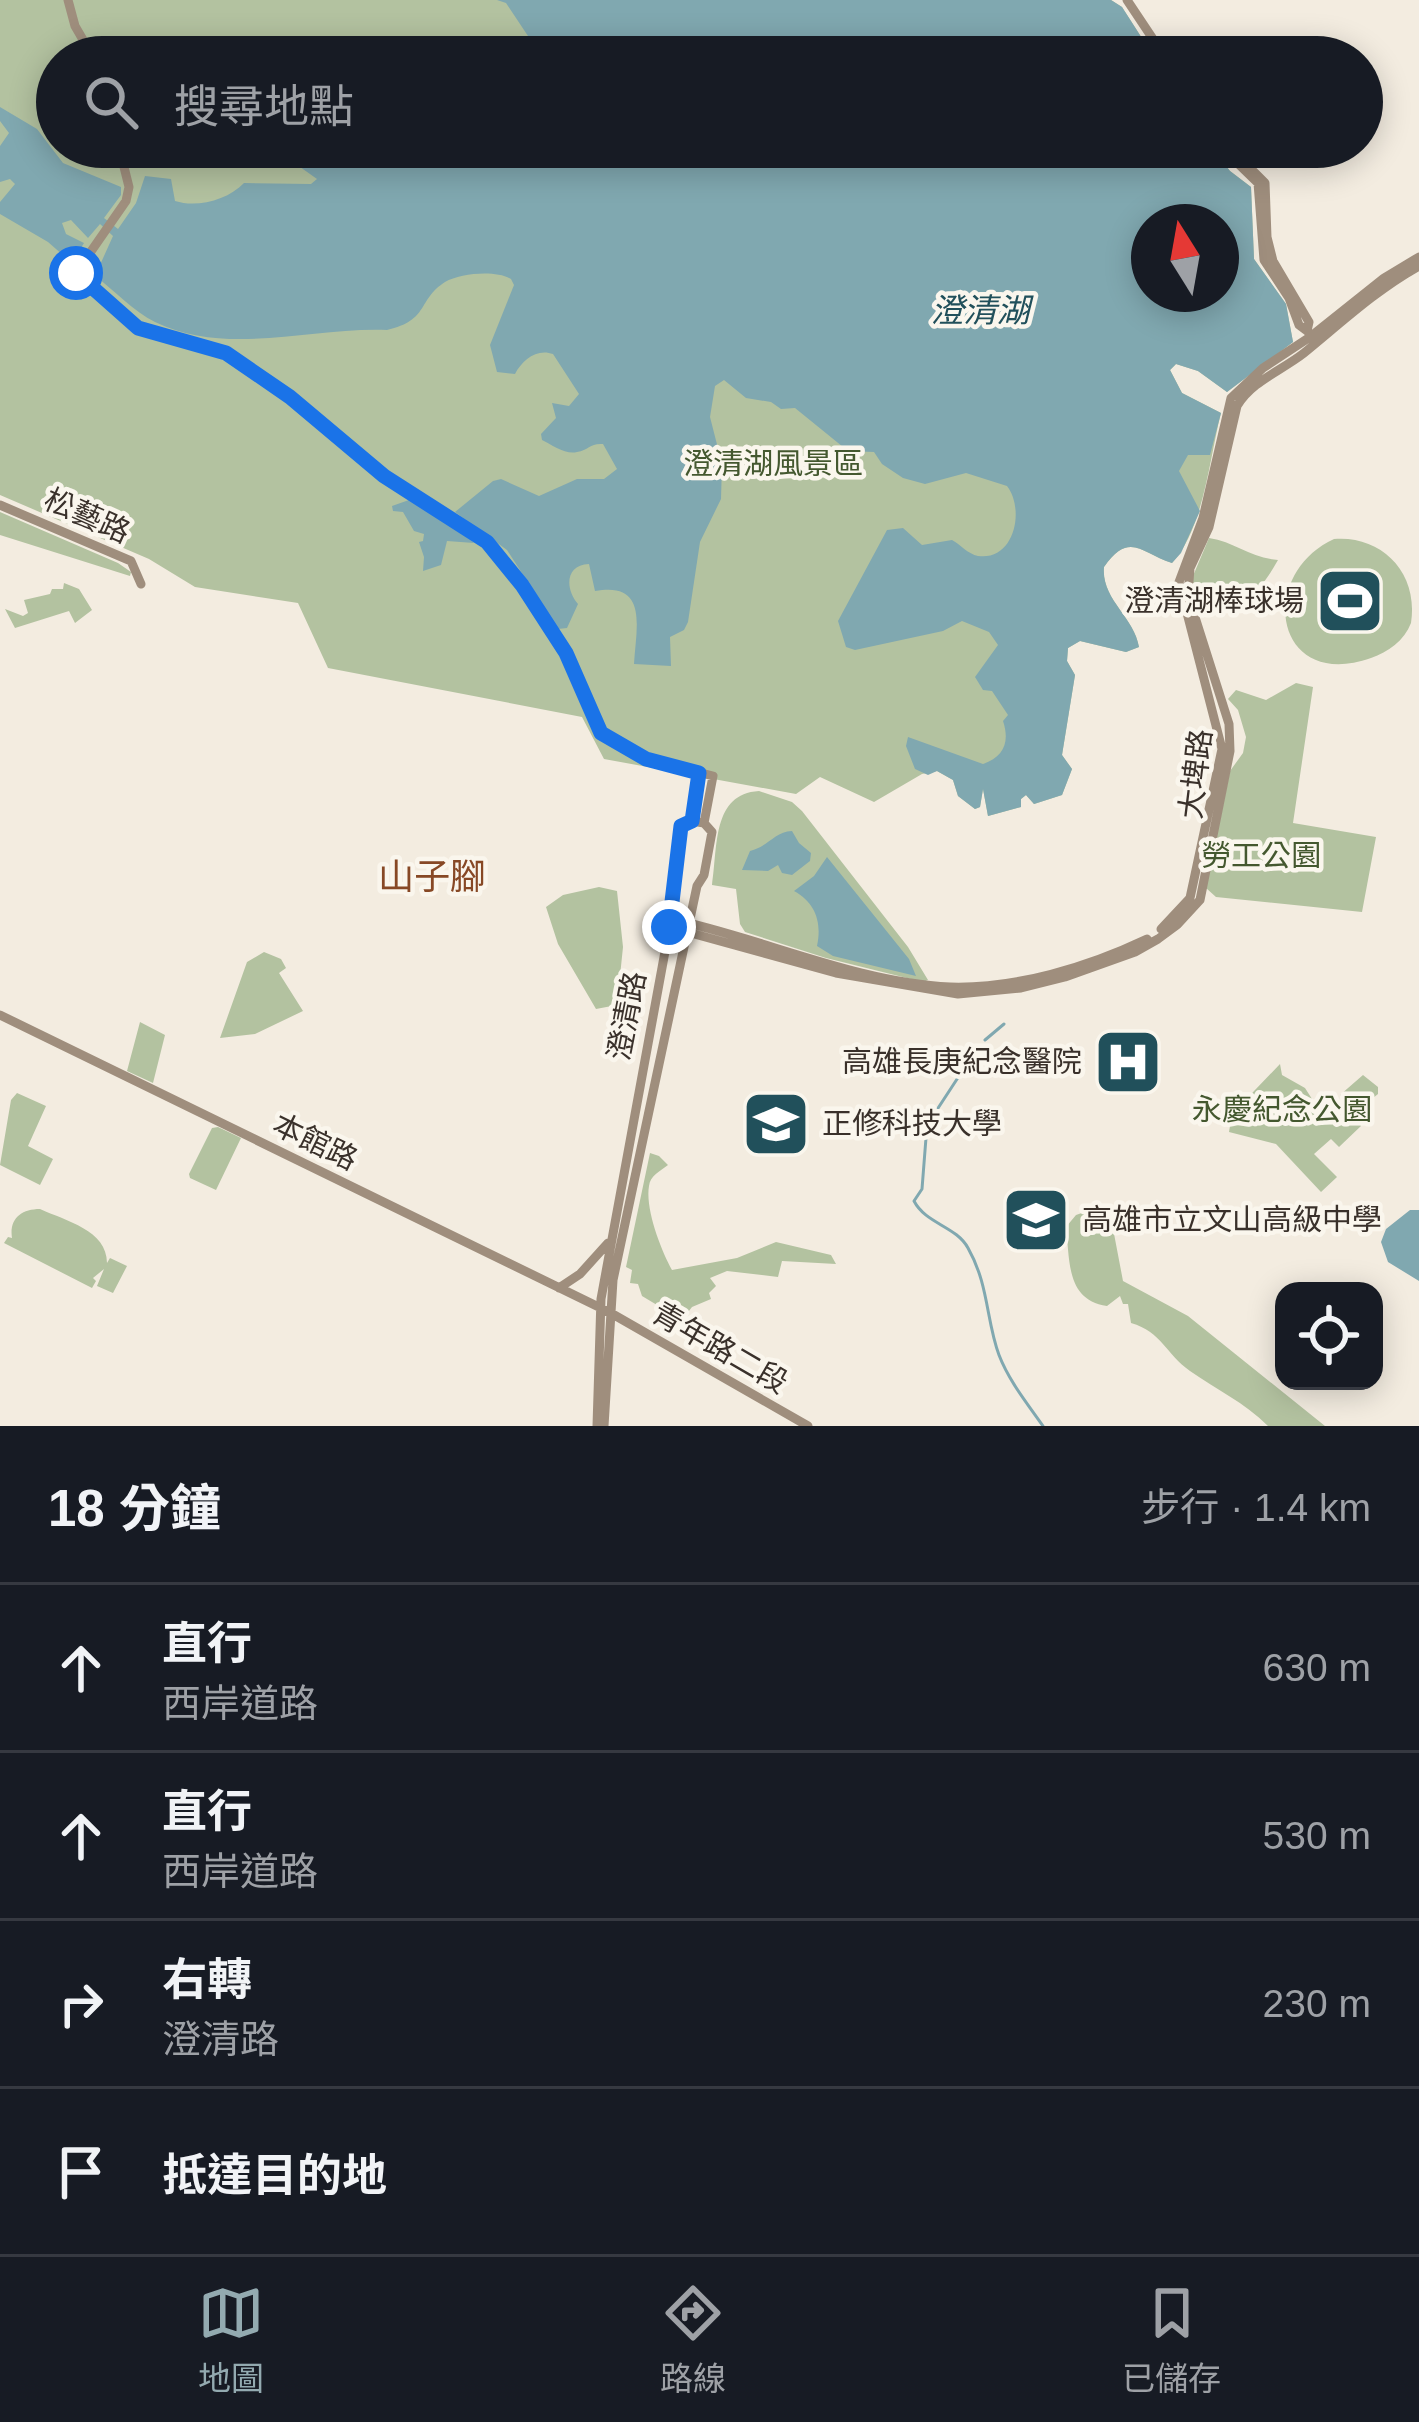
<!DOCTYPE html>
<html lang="zh-TW">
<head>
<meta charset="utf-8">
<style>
  :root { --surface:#171b24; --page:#20242c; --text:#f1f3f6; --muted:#9ea1a6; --line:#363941; --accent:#93aab0 }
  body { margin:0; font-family:Arial,"Noto Sans TC",sans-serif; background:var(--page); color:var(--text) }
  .controls { position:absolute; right:36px; bottom:36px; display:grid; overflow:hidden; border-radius:24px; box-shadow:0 6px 30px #0003 }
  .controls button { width:108px; height:108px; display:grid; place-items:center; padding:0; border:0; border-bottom:3px solid var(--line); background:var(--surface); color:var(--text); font:60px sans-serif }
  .compass { position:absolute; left:1131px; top:204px; width:108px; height:108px; border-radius:50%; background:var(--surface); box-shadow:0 6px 30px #0003; rotate:349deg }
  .stop { position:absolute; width:36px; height:36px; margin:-27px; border:9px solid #1a73e8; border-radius:50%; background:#fff }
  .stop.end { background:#1a73e8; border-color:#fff; box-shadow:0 3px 12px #0008 }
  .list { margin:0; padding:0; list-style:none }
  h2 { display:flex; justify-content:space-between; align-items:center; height:156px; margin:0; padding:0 48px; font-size:51px }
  h2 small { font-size:39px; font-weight:400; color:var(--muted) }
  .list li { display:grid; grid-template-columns:78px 1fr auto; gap:36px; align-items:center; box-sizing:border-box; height:168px; padding:0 48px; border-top:3px solid var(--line) }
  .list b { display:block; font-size:45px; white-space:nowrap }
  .list p { margin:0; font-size:39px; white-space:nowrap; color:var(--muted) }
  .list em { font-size:39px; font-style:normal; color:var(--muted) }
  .icon { flex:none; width:66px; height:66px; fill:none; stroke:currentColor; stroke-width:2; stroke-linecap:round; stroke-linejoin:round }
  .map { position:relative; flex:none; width:1419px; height:1426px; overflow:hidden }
  .search { position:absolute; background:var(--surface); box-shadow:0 6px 30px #0003; left:36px; right:36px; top:36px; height:132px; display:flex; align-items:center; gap:30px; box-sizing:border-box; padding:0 42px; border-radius:66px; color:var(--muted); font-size:45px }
  .sheet { height:828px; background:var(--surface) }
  nav { display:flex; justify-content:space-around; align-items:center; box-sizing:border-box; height:168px; border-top:3px solid var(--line); background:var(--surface); font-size:33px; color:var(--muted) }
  nav a { display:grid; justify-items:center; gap:6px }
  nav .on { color:var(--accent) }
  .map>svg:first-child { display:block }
</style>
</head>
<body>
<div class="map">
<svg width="1419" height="1426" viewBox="0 0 1419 1426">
  <rect width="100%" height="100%" fill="#f3ece0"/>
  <path fill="#b3c2a0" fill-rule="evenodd" d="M0,0H1111L1122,7L1154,57H57V147H1211L1230,171L1251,187L1254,259L1286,304L1293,342L1227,392L1198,371L1176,364L1170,370L1182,393L1221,413C1209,460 1204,528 1172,563C1142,554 1130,530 1104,567C1101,599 1134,617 1139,647L1126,652L1080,641L1068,648L1067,661L1075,675L1062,755L1072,769L1062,795L1034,804L1026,795L1021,799V807L988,816L983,789L980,807L975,809L958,796L953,780L937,771L922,774L874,802L820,777L796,794L604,759L582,717L328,668L298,603L195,587L149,559L0,495ZM1149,222H1221V294H1149Z
    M0,512L118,563L131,572L130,576L0,535Z
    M1209,538C1235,542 1251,558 1278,560C1255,601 1242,603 1198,613L1190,583Z
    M1334,539C1380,535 1419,571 1411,623C1404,641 1388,652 1371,658C1274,692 1256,575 1334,539Z
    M64,583L79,589L92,610L75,623L69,611L15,628L5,609L23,616L28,613L24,600L50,594L52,589H63Z
    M1296,683L1313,687L1293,823L1376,837L1362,912L1216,897L1206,888L1230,771L1243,753L1246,737L1238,710L1228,699L1236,690L1266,700Z
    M759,791L792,802L802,811L908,947L928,980L923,982L826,958L745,932L740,924L736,889L712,885C718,846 712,794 759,791Z
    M599,887L617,891L623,947L617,1005L596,1009L558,944L546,907L563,895Z
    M264,952L281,959L286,968L279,973L303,1011L255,1034L220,1038L247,962Z
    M140,1022L165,1035L153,1083L127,1071Z
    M1280,1064L1282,1075L1305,1088L1328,1124L1345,1111V1101L1340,1095L1363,1075L1378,1087V1094L1353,1114L1361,1126L1339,1147L1331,1139L1314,1154L1337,1177L1321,1192L1276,1144L1229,1132L1232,1114Z
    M17,1093L46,1106L28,1146L53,1159L40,1185L0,1165L11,1100Z
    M218,1127L241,1138L216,1190L190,1178L189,1174L212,1128Z
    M650,1153L659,1156L668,1165C660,1171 650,1176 649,1186C645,1209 661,1250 672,1270L737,1258L776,1242L831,1255L836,1264L782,1261L778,1277L727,1271L710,1278L716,1286L709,1293L711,1299L692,1307L682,1320L642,1296L638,1284L630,1283L632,1270L626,1267Z
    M40,1209C66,1221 107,1230 107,1263L110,1258L127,1266L113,1293L97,1286L104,1269L93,1278L96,1281L92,1288L4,1243L8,1237L12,1238C9,1219 21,1209 40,1209Z
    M1093,1209L1111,1218L1123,1281L1188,1316L1325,1426H1268C1244,1402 1217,1390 1190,1371C1165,1353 1162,1332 1131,1323L1128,1304H1123L1120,1296L1107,1306C1066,1300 1070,1261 1066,1227L1076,1215Z"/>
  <path fill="#80a8b0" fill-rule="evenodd" d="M497,0H1111L1122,7L1154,57H534L536,48L506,3Z
    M0,107L37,129L63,163L121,187V195L104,218L118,229L136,203L145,176L171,179L175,201C197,208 228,200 244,183L311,184L317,179L272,147H1211L1230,171L1251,187L1254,259L1286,304L1293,342L1227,392L1198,371L1176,364L1170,370L1182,393L1221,413L1210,455H1188L1179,471L1200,511L1181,553L1172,563C1142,554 1130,530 1104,567C1101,599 1134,617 1139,647L1126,652L1080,641L1068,648L1067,661L1075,675L1062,755L1072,769L1062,795L1034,804L1026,795L1021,799V807L988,816L983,789L980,807L975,809L958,796L953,780L937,771L928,775L915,769L906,746L908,737L983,764C1004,757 1010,742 1003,721L1008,715L992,691L983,690L975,677L998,645L989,632L962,621L943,631L855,650L846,647L838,621L887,530L903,528L922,545L952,540C961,545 968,554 978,556C1015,561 1025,509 1007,486L966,473L925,484L903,478L882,464L874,452L848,451L795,408L781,409L771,402L746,398L724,380L715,386L710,417L722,464L721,499L700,542L688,622L684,630L670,637L671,666L634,664C636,628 649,581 595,591L589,564C565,565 565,589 578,604L567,628L558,629L507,550L455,512L493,481L501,479L539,496L577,479H604L617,469L603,444C590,443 589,450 577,452C566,455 552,445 542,440L541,434L556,418L552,403L569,406L579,394L553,354C537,348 522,360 515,374L497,372L490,345L514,285L511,279C496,270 461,273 445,282C417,300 430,320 387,330C310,327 228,357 155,322C134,312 114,290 95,276L113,236L100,224L88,238L71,220L62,223L66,234L84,243L72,263L48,242L0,214V202L15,184L10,179L0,182V146L9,133L0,121ZM1149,222H1221V294H1149Z
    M409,500L459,527L474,543L447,541L441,565L423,571L424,557L419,542L423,541L424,534L414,531L403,512L393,511L392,506Z
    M792,831L799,843L811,853L810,861L792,875L782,873L778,865L768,871L742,870L750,851C768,847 774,832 792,831Z
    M827,857L909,959L916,976L833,956L817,946C822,923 816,903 794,891L814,876Z
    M1410,1210H1419V1281L1388,1262L1381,1242L1386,1229Z"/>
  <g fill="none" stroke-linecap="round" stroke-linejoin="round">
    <path stroke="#80a8b0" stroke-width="3" d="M985,1040L1004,1024
      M978,1047L927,1125L922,1189L914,1201C926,1224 956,1226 968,1248C989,1285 986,1320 999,1355C1009,1381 1027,1403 1043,1426"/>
    <path stroke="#9f8e7d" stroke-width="9" d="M68,0L75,26L93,57
      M1127,0L1165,57
      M119,147L129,187L126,201L76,273L138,328L226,353L290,397L384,476L487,542L522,585L567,653L601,733L646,759L713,776L704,823
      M1221,147L1258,183L1264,260L1289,298L1299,325L1307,331
      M1229,147L1265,183L1267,237L1273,261L1309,322L1307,331
      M0,505L131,561L141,584
      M692,821L699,773
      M671,919C761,938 858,983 950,987C1016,989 1088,967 1147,939
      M669,927L836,973L958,994L1021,988L1065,977L1135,952L1158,939L1177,925L1200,900L1230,751L1229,724L1188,595L1190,568L1209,527L1237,406C1252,381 1281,371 1304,353C1342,322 1376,290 1419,266
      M1161,929L1190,898L1222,749L1179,582L1203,518L1231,398L1263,368L1310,337L1384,278L1419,257
      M0,1015L609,1312L808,1426
      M559,1288L580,1274L608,1243
      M597,1426L601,1299L671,919C675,887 675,858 681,826L692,821L704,823
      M604,1426L613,1280L697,886L704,875L712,832L704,823"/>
  </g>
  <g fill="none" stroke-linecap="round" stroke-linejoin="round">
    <path stroke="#1a73e8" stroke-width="15" d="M76,273L138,328L226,353L290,397L384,476L487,542L522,585L566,653L601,733L646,759L699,773L692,821L681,826L669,927"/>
  </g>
  <defs>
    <symbol id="stadium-square" viewBox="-11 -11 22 22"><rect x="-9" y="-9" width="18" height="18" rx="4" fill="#21505b" stroke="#faf6ed"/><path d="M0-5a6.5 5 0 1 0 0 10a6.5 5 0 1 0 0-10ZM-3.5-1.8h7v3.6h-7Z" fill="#fff"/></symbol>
    <symbol id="hospital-square" viewBox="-11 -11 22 22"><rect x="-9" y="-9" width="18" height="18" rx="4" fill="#21505b" stroke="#faf6ed"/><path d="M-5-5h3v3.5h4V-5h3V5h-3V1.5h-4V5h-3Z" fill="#fff"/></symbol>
    <symbol id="university-square" viewBox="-11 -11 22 22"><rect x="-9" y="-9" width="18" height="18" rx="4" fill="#21505b" stroke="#faf6ed"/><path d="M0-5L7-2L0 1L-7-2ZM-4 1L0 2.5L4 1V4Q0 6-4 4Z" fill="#fff"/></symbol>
    <symbol id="school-square" viewBox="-11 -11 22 22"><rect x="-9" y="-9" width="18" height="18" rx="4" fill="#21505b" stroke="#faf6ed"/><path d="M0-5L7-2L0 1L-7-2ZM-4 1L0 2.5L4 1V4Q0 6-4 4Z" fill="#fff"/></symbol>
  </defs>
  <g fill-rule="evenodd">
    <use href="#stadium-square" x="1312" y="563" width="76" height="76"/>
    <use href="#hospital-square" x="1090" y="1024" width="76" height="76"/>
    <use href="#university-square" x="738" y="1086" width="76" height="76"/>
    <use href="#school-square" x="998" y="1182" width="76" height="76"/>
  </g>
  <g text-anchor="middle" stroke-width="9" stroke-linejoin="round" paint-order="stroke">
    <g font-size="30" fill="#44582f" stroke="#faf6ed">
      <text x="773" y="474">澄清湖風景區</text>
      <text x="1261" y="866">勞工公園</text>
      <text x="1282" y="1120">永慶紀念公園</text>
    </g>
    <g font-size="30" fill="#3a312b" stroke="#faf6ed">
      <text transform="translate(87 516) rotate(24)" y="10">松藝路</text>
      <text transform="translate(1196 774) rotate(-83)" y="10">大埤路</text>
      <text transform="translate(627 1016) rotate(-79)" y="10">澄清路</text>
      <text transform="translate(315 1142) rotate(26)" y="10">本館路</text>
      <text transform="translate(720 1348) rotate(30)" y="10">青年路二段</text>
    </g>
    <g font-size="30" fill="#3a312b" stroke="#faf6ed" text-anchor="end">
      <text x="1304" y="611">澄清湖棒球場</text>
      <text x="1082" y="1072">高雄長庚紀念醫院</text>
      <text x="822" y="1134" text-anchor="start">正修科技大學</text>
      <text x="1082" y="1230" text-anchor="start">高雄市立文山高級中學</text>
    </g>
    <g font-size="33" font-style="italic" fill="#21505b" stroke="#faf6ed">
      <text x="980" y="322">澄清湖</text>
    </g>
    <g font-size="36" fill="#874825" stroke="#faf6ed">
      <text x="432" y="889">山子腳</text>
    </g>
  </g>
</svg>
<div class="controls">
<button><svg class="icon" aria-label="locate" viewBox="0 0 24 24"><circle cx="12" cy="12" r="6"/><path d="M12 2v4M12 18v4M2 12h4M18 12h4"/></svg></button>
</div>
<svg class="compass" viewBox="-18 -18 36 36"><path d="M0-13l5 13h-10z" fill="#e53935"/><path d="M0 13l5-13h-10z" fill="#9ea1a6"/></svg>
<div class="stop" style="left:76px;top:273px"></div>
<div class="stop end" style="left:669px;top:927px"></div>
<div class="search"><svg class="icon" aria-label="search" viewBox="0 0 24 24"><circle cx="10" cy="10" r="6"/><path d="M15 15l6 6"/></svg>搜尋地點</div>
</div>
<section class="sheet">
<h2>18 分鐘<small>步行 · 1.4 km</small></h2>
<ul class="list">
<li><svg class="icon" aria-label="ahead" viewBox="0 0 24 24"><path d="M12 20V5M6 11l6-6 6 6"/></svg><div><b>直行</b><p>西岸道路</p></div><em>630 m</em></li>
<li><svg class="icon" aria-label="ahead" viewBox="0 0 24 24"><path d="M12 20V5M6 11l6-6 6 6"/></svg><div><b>直行</b><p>西岸道路</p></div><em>530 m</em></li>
<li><svg class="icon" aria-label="right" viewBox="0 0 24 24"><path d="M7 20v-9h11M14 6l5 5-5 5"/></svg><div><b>右轉</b><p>澄清路</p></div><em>230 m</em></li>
<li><svg class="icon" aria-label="arrive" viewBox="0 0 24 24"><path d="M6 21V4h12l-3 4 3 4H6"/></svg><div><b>抵達目的地</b></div></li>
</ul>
</section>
<nav>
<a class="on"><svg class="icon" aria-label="map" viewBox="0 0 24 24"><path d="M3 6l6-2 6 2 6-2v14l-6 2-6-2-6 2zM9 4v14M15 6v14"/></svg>地圖</a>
<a><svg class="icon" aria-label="directions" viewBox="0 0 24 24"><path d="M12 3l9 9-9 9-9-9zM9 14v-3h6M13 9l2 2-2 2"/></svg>路線</a>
<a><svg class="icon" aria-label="saved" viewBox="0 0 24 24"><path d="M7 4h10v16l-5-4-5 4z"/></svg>已儲存</a>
</nav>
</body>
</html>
